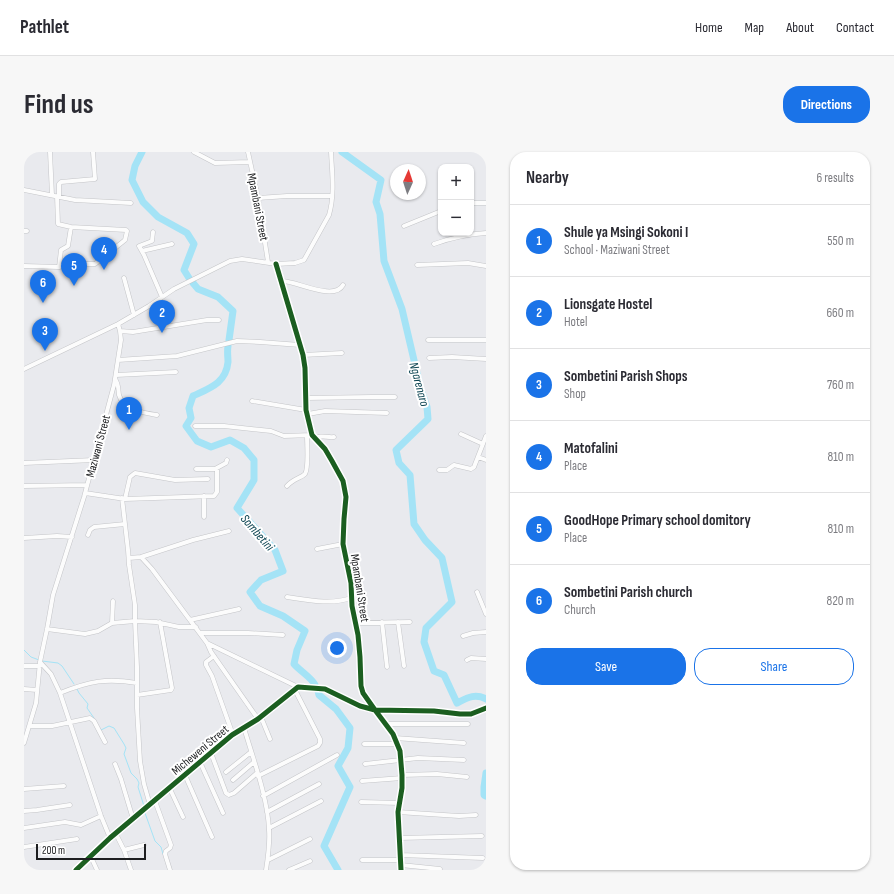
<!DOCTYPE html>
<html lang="en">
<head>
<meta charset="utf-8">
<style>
  :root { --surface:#fff; --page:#f7f7f7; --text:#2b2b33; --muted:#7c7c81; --line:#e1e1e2; --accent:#1a73e8 }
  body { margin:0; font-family:"Sofia Sans Condensed",sans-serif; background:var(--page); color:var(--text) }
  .controls { position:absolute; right:12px; top:12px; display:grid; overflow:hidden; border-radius:8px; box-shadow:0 1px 3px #0004 }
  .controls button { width:36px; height:36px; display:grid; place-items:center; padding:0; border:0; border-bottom:1px solid var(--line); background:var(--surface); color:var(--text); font:20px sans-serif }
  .compass { position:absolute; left:366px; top:12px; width:36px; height:36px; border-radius:50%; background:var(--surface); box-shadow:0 1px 3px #0004; rotate:3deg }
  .scale { position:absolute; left:12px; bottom:10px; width:110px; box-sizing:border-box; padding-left:4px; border:2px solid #1d1e20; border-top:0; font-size:11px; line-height:14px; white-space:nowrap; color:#1d1e20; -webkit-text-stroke:3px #fff; paint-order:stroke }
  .you { position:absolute; left:313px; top:496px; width:14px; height:14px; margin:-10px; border:3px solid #fff; border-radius:50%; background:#1a73e8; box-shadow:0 0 0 6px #1a73e833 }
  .badge { display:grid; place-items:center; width:26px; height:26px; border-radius:50%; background:var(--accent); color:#fff; font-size:13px; font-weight:700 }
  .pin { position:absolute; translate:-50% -33px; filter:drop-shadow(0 1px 2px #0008) }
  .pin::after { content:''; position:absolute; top:21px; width:14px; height:12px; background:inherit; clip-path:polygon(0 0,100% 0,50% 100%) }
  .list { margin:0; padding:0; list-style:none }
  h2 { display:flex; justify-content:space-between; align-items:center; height:52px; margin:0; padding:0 16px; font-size:17px }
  h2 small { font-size:13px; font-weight:400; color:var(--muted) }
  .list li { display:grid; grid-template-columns:26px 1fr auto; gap:12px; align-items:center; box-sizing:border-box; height:72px; padding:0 16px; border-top:1px solid var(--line) }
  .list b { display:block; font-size:15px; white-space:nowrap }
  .list p { margin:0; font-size:13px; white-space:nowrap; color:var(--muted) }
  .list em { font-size:13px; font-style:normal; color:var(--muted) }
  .actions { display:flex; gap:8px; padding:12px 16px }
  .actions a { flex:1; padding:9px 0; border:1px solid var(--accent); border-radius:16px; text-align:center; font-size:14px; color:var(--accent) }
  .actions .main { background:var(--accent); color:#fff }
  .map { position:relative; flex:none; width:462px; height:718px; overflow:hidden; border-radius:16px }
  header { display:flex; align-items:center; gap:24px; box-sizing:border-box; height:56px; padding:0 20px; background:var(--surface); border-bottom:1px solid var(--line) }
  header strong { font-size:19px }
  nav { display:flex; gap:22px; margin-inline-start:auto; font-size:14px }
  .intro { display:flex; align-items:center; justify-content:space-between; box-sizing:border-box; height:96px; padding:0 24px }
  h1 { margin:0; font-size:28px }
  .button { padding:10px 18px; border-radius:16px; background:var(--accent); color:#fff; font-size:14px; font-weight:700 }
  main { display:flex; gap:24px; padding:0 24px }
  aside { flex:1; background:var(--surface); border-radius:16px; box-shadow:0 1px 3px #0004 }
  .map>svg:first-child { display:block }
</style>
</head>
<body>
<header>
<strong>Pathlet</strong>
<nav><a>Home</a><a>Map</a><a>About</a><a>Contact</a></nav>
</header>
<div class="intro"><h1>Find us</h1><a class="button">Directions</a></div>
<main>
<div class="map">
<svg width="462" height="718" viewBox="0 0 462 718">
  <rect width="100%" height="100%" fill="#e9eaee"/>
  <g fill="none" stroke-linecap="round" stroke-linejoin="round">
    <path stroke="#a4e3f6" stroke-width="1" d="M0,498L7,505L15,508
      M18,509L34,511L38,514L50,532
      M53,537L55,541L64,552L63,556L70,566
      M76,576L77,578L85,574L90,576L100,592L102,596L100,602L107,621L113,627L115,631L114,635L120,654
      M121,661L131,689L137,695L139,702"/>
    <path stroke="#a4e3f6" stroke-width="7" d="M118,0L111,14L108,28L119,50L134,65L163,81L170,92L160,118L165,126
      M318,0L357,28L352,50L356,62L360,109L378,157L397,238L403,255L404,267L372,298L375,311L386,323L390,372L401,388L418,406L428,450L402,476L400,490L410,519L420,523L433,551C443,546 451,541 462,547
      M169,131L174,137L194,145L209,159L205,188
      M204,194C203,200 204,205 204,210C202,231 186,236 169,244L165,256L167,266L162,274L173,289L187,295L206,288L220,296L230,308V328L213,356L251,398L259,419L237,428L226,440L236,454L259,464L281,479L273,498L270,512C276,519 288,526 291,533
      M294,539L295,543L312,557L326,576L324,596L314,614L326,635L300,694L314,718
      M462,621L460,635V643L462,644"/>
    <defs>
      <path id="minor" d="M26,0L28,43
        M170,0L191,11L226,10
        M224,0L234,46L244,110
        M0,38L51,48L107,51
        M35,45V32L37,30L71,27L69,0
        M234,46L263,44H308
        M447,51H462
        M380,74L417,59
        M0,79H3
        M129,80L128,89L115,94L120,103L138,145
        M410,92C427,86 444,82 462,81
        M118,99L148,92
        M252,112L279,203L281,216L282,258L288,283L301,297L308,309L319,329L322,345L320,367L319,392L327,431L328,454L334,483L336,505L337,534L339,541L351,558L369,582L376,599L378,623V636L374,660L377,718
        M393,113L444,111L462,114
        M0,114L35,115L45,112H71L101,88L103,79L102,78L47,75L34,72L33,44
        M35,115L37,98L44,94L47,75
        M100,126L110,163
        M257,129C271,128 310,150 319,133
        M96,179L109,180L183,168H195
        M404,188H462
        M279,203L318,201
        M405,206L428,205L462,207
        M94,208L153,204L213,189L236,190L276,193
        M0,217L94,172L125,154L150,137L206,109L218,107L252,112L271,111L280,108L305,63C311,42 308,21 307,0
        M92,223L152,220
        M91,227C95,232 94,237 95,243C99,258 120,261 133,263
        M282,246L348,245H371
        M228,249L282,258
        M284,262L301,259L363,261
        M171,274H200L247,279L260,284L288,283
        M437,282L459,292
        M291,287C296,282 303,286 310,285
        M454,305L462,308
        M0,311L70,308
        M172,317H191L202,311L203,308
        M415,318H423L430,313L447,317L450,315L462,284
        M0,334L63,333
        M263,334C269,327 277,326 281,322C285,316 283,292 283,284
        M61,341L101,347L190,344L193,340V316
        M180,344V365
        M98,346L104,398L105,413L111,453V469L113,515V556L116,609L120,632L126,653
        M101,347L106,325L111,321L151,328L184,327
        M64,383L66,378L70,375L101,372
        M0,386L33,384L48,385
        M293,397L319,392
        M117,405L128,417L183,491L274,535
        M105,406L117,405L169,388L205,379
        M453,440L462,462
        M263,445C284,448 307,453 327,446
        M166,468L215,457
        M358,470L363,515
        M374,470L380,514
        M88,471L89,449
        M331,471L386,470
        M23,477L61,482L74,479L88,471L111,469L132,470L155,475H172
        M176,481H224L259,483
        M439,484L449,481L462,480
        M183,491L187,500L234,567
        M190,504L182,510V513L188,524L209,583
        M443,508L447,506L462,507
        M16,510L27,522L36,541L77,664L86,686
        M0,514H16
        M0,537L13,538
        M36,541C66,529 82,526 113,531
        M113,543L147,538L148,536L136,470
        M237,565L246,587
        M362,572H444
        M5,574H28L66,566L70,569L81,590
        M220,576C229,606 244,647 245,678C246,691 244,705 242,718
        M371,586L440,591
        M0,591L12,551L16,510L23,477L29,443L60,345L90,233L97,188L96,179L94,172
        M340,592H373
        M187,601L202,641L205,643L210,641L233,621
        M176,610L199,661
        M91,612L97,627L109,667
        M341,612L394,606L440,608
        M202,620L227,600
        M161,623L188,685
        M378,623L413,622L443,625
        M234,624L294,594L296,591V587L271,538
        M209,628L230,610
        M338,629L378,626
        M0,637L40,634
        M146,637L159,665
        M239,644L313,603
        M131,649L147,693L146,696L142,699L141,702L146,718
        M337,650L376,651
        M0,659L13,658L46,653
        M243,660L295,632
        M374,660L435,664L452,663
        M0,676L41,670L57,673L77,664
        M245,676L297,649
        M92,682L100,698L107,718
        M375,686L458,684
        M0,695L53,687
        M100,698L120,693
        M376,703L459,706
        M67,705L73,718
        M244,708L286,687
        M338,708H376
        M377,713L416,717
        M52,718L86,686L208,583L234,567L274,535L301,537L336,554L351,558L410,559L436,562H447L462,556
        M265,718L286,709"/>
    </defs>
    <use href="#minor" stroke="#c4c5c8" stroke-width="5"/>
    <use href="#minor" stroke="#fcfcfc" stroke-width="4"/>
    <defs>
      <path id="cycleway" d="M252,112L279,203L281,216L282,258L288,283L301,297L308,309L319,329L322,345L320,367L319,392L327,431L328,454L334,483L336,505L337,534L339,541L351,558L369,582L376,599L378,623V636L374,660L377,718
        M52,718L86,686L208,583L234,567L274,535L301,537L336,554L351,558L410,559L436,562H447L462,556"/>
    </defs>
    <use href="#cycleway" stroke="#fff" stroke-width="8"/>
    <use href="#cycleway" stroke="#1b5e20" stroke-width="5"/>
  </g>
  <g text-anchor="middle" stroke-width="4" stroke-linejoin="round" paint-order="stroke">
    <g font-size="12" fill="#1d1e20" stroke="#fff">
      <text transform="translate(234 55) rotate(79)" y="4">Mpambani Street</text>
      <text transform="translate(74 294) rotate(-75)" y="4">Maziwani Street</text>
      <text transform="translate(336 436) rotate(81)" y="4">Mpambani Street</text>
      <text transform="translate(176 598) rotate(-40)" y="4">Micheweni Street</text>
    </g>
    <g font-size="13" font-style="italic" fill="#0d4552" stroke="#fff">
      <text transform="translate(396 232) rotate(75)" y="5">Ngarenaro</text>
      <text transform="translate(234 380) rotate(49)" y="5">Sombetini</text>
    </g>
  </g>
</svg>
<div class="controls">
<button>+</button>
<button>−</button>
</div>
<svg class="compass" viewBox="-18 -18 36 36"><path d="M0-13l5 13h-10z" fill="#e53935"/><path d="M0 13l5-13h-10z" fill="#7c7c81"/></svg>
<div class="scale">200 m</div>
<div class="you"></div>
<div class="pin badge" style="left:105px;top:278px">1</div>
<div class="pin badge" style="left:138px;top:181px">2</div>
<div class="pin badge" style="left:21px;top:199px">3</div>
<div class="pin badge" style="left:80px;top:118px">4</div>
<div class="pin badge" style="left:50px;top:134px">5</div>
<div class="pin badge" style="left:19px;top:151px">6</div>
</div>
<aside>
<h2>Nearby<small>6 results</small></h2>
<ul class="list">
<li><span class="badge">1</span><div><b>Shule ya Msingi Sokoni I</b><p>School · Maziwani Street</p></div><em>550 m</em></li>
<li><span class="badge">2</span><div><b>Lionsgate Hostel</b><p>Hotel</p></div><em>660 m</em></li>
<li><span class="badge">3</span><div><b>Sombetini Parish Shops</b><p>Shop</p></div><em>760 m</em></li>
<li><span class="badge">4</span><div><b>Matofalini</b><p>Place</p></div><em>810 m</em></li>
<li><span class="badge">5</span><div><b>GoodHope Primary school domitory</b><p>Place</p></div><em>810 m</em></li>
<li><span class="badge">6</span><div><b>Sombetini Parish church</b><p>Church</p></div><em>820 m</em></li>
</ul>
<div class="actions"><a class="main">Save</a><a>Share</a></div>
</aside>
</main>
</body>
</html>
